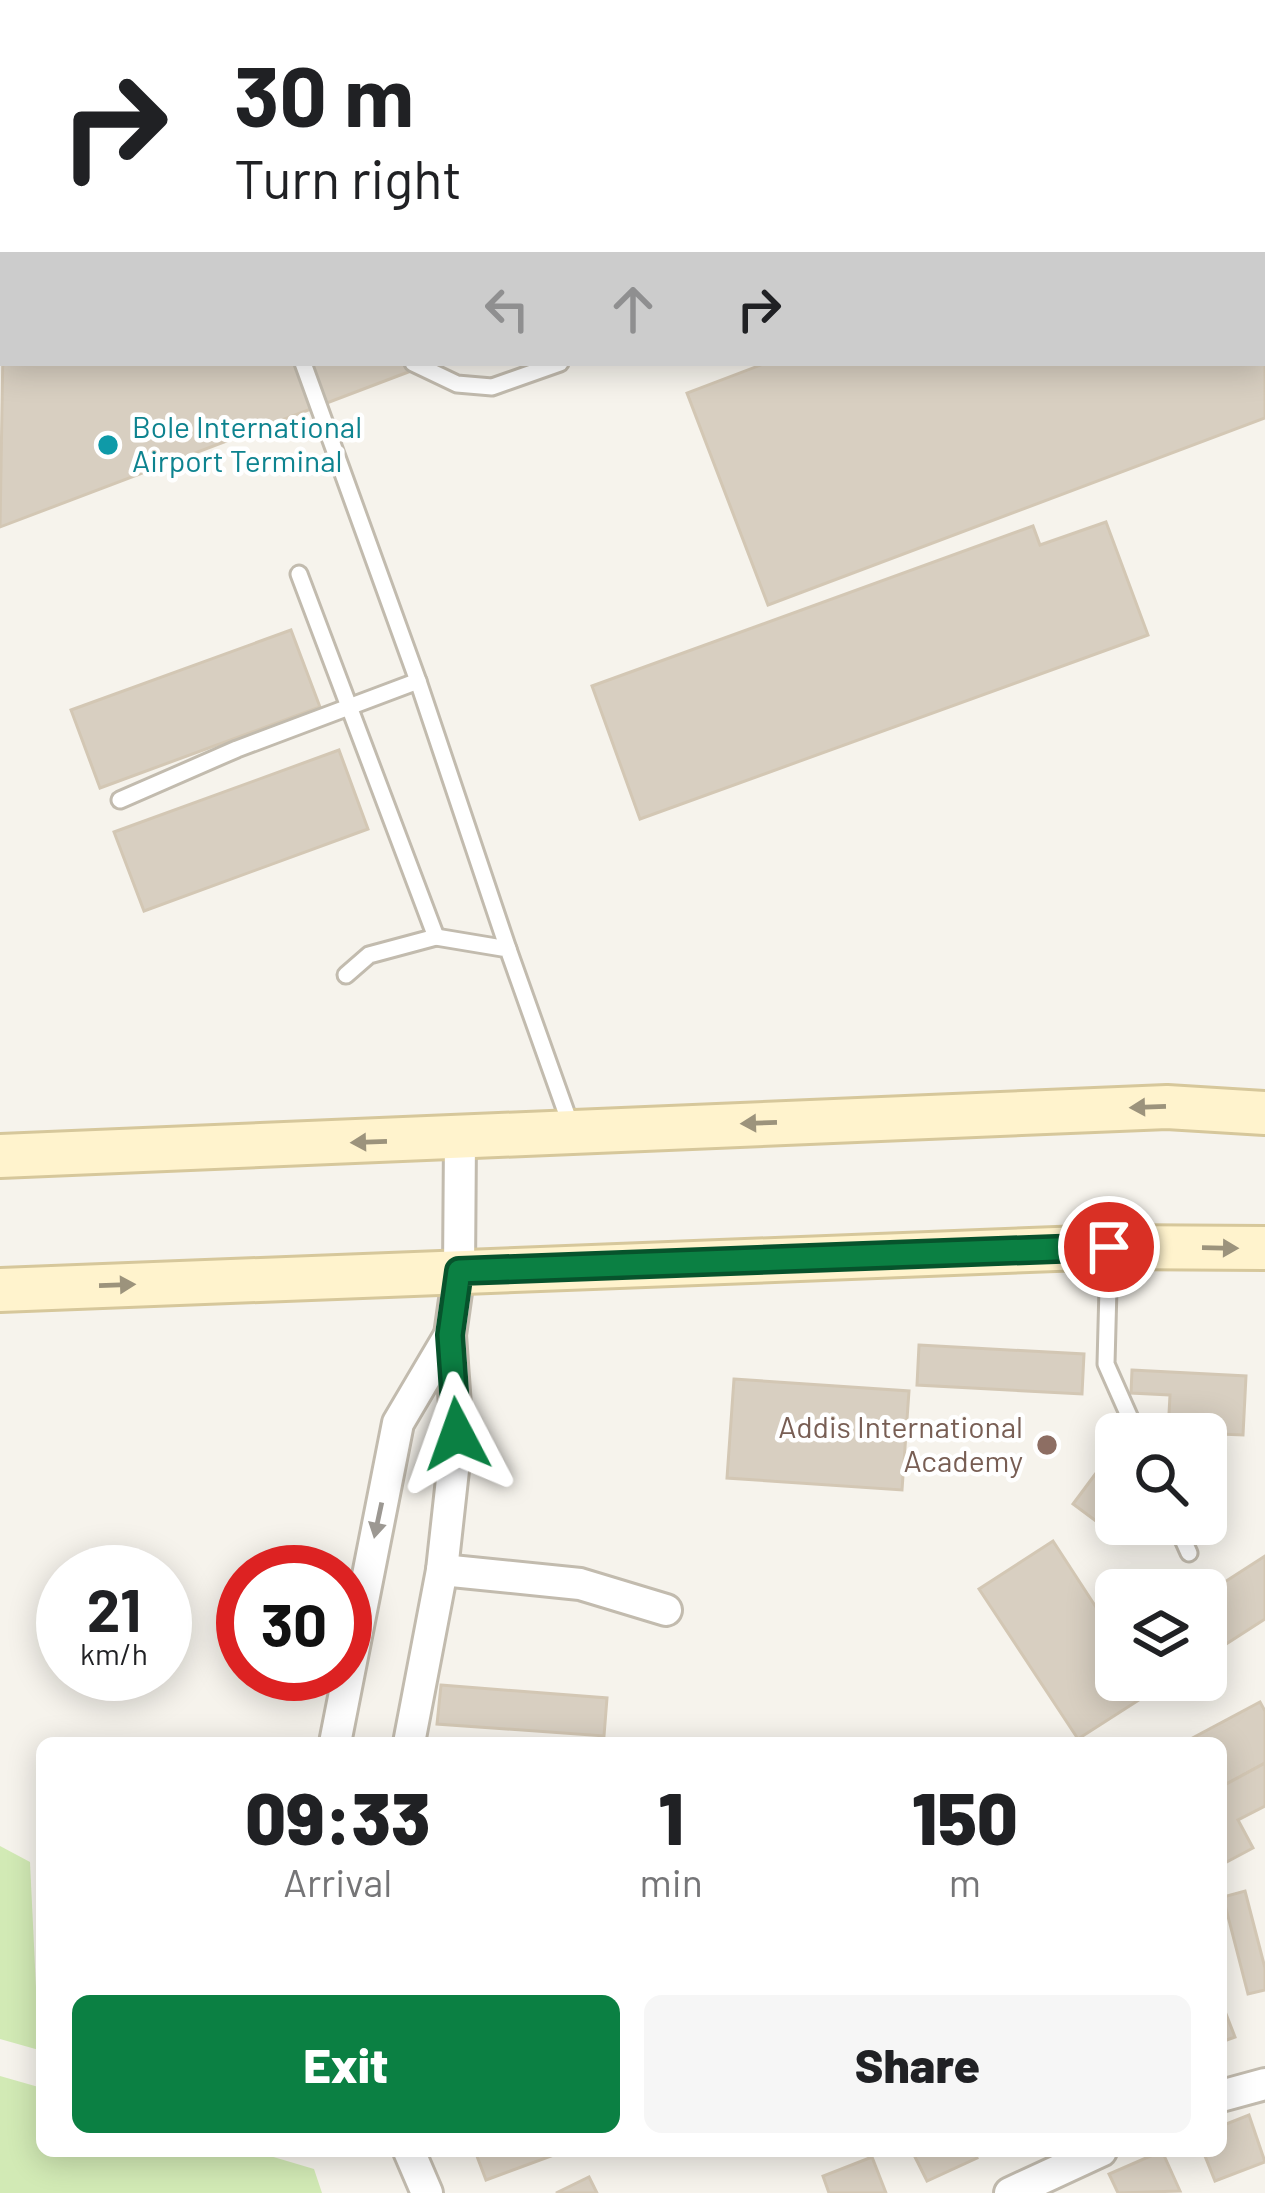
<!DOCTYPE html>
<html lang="en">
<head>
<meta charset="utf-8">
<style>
  :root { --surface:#fff; --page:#f6f6f6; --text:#202124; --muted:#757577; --accent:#0b8043 }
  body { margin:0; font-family:Barlow,sans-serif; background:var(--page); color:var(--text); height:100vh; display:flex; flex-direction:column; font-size:45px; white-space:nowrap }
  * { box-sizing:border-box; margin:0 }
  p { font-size:39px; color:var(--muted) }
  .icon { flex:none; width:66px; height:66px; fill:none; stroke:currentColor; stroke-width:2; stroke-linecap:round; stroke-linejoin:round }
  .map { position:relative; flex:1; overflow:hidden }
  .drawer { position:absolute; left:36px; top:1737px; width:1191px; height:420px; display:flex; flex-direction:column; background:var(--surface); border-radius:18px; box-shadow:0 6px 30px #0003 }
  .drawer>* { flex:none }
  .guide { position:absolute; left:0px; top:0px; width:1266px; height:366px; box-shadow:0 6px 30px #0003; background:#fff; color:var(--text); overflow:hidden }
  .controls { position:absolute; left:1095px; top:1413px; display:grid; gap:24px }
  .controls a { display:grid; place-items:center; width:132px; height:132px; border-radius:18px; background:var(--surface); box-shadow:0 6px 30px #0003; font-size:60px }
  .speed { position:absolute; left:36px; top:1545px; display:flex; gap:24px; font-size:60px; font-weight:700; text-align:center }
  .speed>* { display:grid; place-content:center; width:156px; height:156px; border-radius:50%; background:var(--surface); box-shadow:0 6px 30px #0003; line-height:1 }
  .speed small { font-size:30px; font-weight:400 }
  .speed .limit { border:18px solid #d22; background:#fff; color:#111 }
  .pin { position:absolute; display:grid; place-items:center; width:102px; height:102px; color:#fff; margin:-51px; border:6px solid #fff; border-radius:50%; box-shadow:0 3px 12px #0007 }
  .me { position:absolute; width:132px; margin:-66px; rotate:356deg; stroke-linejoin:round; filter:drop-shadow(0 0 9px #0008) }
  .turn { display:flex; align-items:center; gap:42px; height:252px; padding:0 36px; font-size:54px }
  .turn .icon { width:156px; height:156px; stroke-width:2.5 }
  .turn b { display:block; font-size:84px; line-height:102px }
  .lanes { display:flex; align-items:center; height:114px; padding:0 36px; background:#0003; justify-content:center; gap:60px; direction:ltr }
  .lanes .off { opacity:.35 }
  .eta { display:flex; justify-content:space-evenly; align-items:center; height:204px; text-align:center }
  .eta b { font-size:72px; font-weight:800; line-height:84px }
  .action { display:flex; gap:24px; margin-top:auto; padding:24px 36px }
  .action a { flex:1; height:138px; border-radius:18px; background:var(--accent); color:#fff; font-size:48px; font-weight:800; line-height:138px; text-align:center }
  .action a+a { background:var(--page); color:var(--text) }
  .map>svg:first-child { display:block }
</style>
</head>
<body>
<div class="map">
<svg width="1265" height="2193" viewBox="0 0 1265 2193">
  <rect width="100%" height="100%" fill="#f6f3ec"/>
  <g fill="#d2eab5">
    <path d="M 0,1846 L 30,1862 L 39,2050 L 0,2039 Z"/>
    <path d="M 0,2076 L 42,2088 L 42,2151 L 253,2151 L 314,2169 L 322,2193 L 0,2193 Z"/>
  </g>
  <g fill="#d8cfc1" stroke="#d3c7b4" stroke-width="3">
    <path d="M 924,0 L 1265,0 L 1265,55 L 1263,3 L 916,3 Z"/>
    <path d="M 1265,174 L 1265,418 L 768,605 L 687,393 L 766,363 L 1263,363 Z"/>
    <path d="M 3,348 L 3,363 L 432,363 L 0,527 Z"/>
    <path d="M 1106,522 L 1148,635 L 640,819 L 592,686 L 1033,526 L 1040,545 Z"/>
    <path d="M 291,630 L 320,707 L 100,788 L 71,710 Z"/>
    <path d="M 339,750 L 368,829 L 144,911 L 114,832 Z"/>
    <path d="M 919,1345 L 1084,1354 L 1082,1394 L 917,1385 Z"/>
    <path d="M 1132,1370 L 1246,1376 L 1243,1435 L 1168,1432 L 1170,1395 L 1131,1393 Z"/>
    <path d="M 734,1379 L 909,1391 L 902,1490 L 727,1478 Z"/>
    <path d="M 1111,1453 L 1116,1456 L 1116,1511 L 1104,1527 L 1073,1504 Z"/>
    <path d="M 1053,1541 L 1116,1638 L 1116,1680 L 1170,1680 L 1078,1739 L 979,1589 Z"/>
    <path d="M 1265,1556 L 1265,1619 L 1206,1657 L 1206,1594 Z"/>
    <path d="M 441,1685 L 607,1698 L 604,1736 L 437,1724 Z"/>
    <path d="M 1260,1702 L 1265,1711 L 1265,1763 L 1221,1787 L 1221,1743 L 1183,1743 Z"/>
    <path d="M 1265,1763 L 1265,1806 L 1238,1820 L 1253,1848 L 1221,1865 L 1221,1787 Z"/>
    <path d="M 1245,1891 L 1265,1968 L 1265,1990 L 1248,1994 L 1223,1897 Z"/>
    <path d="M 1221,2001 L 1235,2037 L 1221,2042 Z"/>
    <path d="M 1249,2115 L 1265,2162 L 1215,2181 L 1203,2151 L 1221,2151 L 1221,2126 Z"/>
    <path d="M 475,2151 L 552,2151 L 554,2155 L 486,2180 Z"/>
    <path d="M 912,2151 L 974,2151 L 977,2158 L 927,2181 Z"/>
    <path d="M 1162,2151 L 1180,2191 L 1118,2193 L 1109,2174 Z"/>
    <path d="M 872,2157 L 886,2193 L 829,2193 L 823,2176 Z"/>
    <path d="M 589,2177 L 597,2193 L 556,2193 Z"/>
  </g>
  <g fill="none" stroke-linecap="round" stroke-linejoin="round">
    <defs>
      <g id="lane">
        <path d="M 1263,118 L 1265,117"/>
        <path d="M 303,363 L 418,681 L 508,949"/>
        <path d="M 413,363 L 457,384 L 492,387 L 560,363"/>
        <path d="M 299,574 L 436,937 L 369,955 L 346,975"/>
        <path d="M 120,800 L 237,749 L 418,681"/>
        <path d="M 436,937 L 508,949 L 572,1129"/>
        <path d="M 1109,1250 L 1106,1364 L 1137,1434"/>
        <path d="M 1176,1524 L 1189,1553"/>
      </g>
      <g id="street">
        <path d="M 442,1570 L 580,1584 L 666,1610"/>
        <path d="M 335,1743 L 398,1423 L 450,1335"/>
        <path d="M 409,1743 L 442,1570 L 457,1434 L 450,1335 L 459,1271 L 460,1138"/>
        <path d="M 1221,2096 L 1265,2084"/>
        <path d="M 409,2151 L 427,2193"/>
        <path d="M 1010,2193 L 1101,2151"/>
      </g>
      <g id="secondary">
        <path d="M 0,1156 L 1167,1107 L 1265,1113"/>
        <path d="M 0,1290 L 1109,1247 L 1265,1248"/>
      </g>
    </defs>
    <use href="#lane" stroke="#c2bbae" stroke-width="21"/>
    <use href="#street" stroke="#c2bbae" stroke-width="36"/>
    <use href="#secondary" stroke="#d6c79b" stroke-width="48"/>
    <path stroke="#c4b79f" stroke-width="6" stroke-dasharray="6 6" stroke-linecap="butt" d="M 502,0 L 532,3"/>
    <use href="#lane" stroke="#fff" stroke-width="15"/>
    <use href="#street" stroke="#fff" stroke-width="30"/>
    <use href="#secondary" stroke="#fff3cd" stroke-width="42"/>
  </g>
  <defs><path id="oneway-solid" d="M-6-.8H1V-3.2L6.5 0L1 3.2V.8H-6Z" transform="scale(3)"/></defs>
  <g fill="#9c937c">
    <use href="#oneway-solid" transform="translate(1148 1107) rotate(178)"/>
    <use href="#oneway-solid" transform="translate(759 1123) rotate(178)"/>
    <use href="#oneway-solid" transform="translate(369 1142) rotate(178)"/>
    <use href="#oneway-solid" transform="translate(1220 1248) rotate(1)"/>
    <use href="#oneway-solid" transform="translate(117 1285) rotate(-2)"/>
  </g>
  <use fill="#9c9892" href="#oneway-solid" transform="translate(378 1520) rotate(102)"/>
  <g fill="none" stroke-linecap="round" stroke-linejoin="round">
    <defs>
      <path id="route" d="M 457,1434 L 450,1335 L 459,1271 L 1109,1247"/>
    </defs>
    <use href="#route" stroke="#07532c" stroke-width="30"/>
    <use href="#route" stroke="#0b8043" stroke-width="21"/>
  </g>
  <circle fill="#0f9aa8" stroke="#fff" stroke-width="4.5" cx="108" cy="445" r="12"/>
  <circle fill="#8d6e63" stroke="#fff" stroke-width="4.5" cx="1047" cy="1445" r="12"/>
  <g text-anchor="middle" stroke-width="9" stroke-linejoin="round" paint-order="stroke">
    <g font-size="30" fill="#0d838f" stroke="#fff" text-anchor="start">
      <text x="132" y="438">Bole International<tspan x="132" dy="34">Airport Terminal</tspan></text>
    </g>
    <g font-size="30" fill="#785e54" stroke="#fff" text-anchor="end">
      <text x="1023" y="1438">Addis International<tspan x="1023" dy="34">Academy</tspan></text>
    </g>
  </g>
</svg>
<div class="controls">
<a><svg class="icon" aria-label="search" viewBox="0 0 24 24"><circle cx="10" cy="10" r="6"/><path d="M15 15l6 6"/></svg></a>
<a><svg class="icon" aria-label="layers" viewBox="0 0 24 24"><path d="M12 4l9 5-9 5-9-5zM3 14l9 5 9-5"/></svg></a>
</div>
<div class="speed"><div>21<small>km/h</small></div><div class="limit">30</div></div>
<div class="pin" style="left:1109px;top:1247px;background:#d93025"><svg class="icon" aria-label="arrive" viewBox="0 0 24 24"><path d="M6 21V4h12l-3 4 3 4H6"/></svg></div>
<svg class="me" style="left:457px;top:1434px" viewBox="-20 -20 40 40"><path d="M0-17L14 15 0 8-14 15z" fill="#0b8043" stroke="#fff" stroke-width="4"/></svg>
<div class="guide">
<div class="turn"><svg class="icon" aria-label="right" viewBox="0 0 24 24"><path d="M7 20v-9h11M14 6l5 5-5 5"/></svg><div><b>30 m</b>Turn right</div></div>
<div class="lanes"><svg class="icon off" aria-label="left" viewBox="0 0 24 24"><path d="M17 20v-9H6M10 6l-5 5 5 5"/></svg><svg class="icon off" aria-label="ahead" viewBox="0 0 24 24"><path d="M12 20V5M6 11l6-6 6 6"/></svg><svg class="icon" aria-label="right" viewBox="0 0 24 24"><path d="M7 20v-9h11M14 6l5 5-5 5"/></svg></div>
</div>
<section class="drawer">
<div class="eta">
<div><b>09:33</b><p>Arrival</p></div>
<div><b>1</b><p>min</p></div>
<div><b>150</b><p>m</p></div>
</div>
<div class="action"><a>Exit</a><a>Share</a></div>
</section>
</div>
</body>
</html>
